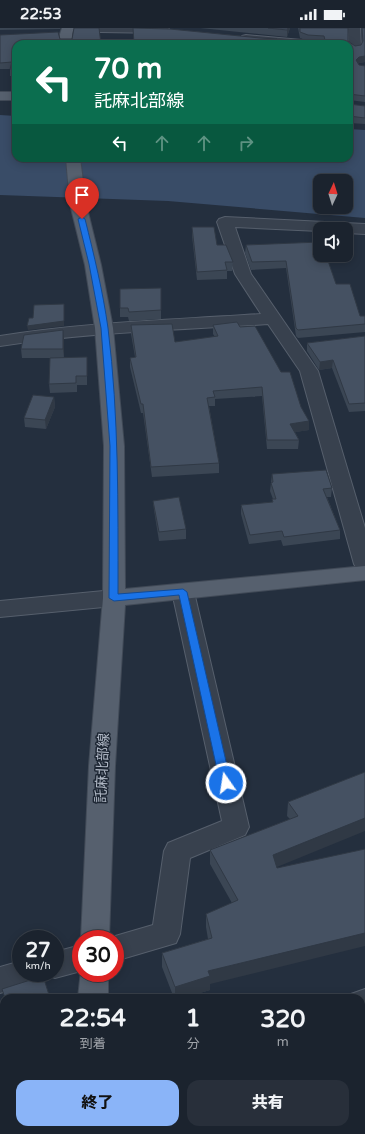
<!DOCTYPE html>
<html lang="ja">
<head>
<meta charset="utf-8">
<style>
  :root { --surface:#1b232e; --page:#282f3a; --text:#f1f3f6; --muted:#a0a4aa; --line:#39404a; --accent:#8ab4f8 }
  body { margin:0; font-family:"Varela Round","Noto Sans JP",sans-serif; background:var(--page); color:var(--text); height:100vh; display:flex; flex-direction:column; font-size:15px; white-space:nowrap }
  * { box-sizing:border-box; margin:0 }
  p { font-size:13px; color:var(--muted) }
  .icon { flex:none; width:22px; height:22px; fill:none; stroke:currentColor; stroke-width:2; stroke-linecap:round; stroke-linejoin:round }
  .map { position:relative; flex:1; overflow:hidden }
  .details { position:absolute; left:0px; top:966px; width:365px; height:140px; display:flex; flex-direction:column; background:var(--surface); border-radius:12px 12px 0 0; box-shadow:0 2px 10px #0003,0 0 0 1px var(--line) }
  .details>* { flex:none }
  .hud { position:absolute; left:12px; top:12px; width:341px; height:122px; border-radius:12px; box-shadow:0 2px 10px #0003,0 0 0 1px var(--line); background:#0b6e4f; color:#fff; overflow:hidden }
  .needle { width:26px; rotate:4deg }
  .buttons { position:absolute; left:313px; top:146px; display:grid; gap:8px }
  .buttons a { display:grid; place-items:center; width:40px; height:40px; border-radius:8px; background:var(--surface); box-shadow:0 2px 10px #0003,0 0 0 1px var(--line); font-size:20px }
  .speed { position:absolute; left:12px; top:902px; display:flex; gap:8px; font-size:20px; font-weight:700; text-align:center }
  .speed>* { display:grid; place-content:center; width:52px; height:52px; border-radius:50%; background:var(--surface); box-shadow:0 2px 10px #0003,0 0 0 1px var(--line); line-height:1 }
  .speed small { font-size:10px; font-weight:400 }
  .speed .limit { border:6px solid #d22; background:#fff; color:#111 }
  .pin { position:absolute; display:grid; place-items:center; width:34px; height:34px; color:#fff; margin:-41px -17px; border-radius:50% 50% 50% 0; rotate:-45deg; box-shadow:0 0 4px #0007 }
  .pin .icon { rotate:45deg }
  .me { position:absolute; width:44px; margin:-22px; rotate:347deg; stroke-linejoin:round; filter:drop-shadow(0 0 3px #0008) }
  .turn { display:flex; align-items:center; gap:14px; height:84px; padding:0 16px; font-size:18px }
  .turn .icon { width:52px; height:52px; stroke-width:2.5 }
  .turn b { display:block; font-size:28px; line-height:34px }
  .lanes { display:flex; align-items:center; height:38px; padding:0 16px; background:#0003; justify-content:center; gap:20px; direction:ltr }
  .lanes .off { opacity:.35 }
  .eta { display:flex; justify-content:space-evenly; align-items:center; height:68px; text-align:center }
  .eta b { font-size:24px; font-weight:800; line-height:28px }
  .action { display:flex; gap:8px; margin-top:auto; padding:8px 16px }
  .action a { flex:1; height:46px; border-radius:12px; background:var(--accent); color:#111; font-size:16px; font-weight:800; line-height:46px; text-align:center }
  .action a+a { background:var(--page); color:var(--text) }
  .status { display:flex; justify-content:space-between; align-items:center; height:28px; padding:0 20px; background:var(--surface); direction:ltr }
  .status svg { height:11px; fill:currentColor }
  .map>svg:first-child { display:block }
</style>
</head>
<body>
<div class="status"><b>22:53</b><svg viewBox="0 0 49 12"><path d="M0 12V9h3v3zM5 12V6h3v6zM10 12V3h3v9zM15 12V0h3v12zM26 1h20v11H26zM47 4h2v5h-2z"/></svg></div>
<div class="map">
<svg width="365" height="1106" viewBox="0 0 365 1106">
  <rect width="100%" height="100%" fill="#242f3e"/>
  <path fill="#394c67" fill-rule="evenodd" d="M 0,87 L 16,88 L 16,130 L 349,130 L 349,101 L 365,102 L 365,190 L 168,173 L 0,167 ZM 320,153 L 346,153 L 346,179 L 320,179 Z"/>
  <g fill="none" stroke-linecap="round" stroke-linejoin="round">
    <defs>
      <g id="minor">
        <path d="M 94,0 L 168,0 L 169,1 L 167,4 L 163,5 L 100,4 L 96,3 Z"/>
        <path d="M 348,0 L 360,0 L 361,19 L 359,22 L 355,23 L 349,19 Z"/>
        <path d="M 246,7 L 302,12 L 306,13 L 308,16 L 260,16 L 242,14 L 240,11 L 242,8 Z"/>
        <path d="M 225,189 L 365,196 L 365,206 L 346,205 L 346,201 L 320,201 L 320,203 L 235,199 L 251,246 L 318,343 L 365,500 L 365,543 L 357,541 L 354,536 L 300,343 L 268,296 C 178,302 89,304 0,318 L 0,308 C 87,294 174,292 261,286 L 235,246 L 217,194 L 219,191 Z"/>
        <path d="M 183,556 L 191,559 L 194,564 L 249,799 L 245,807 L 190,830 L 180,906 L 176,915 L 115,933 L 115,911 L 105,911 L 153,897 L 164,823 L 168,815 L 222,793 L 172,564 L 175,559 Z"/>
        <path d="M 114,562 L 122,565 L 125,570 L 122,575 L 114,578 L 0,589 L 0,573 Z"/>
        <path d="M 81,917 L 81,943 L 55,950 L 45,946 L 55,945 L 55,924 Z"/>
        <path d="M 21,933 L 21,945 L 40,945 L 36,954 L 0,965 L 0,939 Z"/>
        <path d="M 365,961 L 365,987 L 361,988 L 361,970 L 349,970 L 351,966 Z"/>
        <path d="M 4,1023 L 4,1051 L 0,1052 L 0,1024 Z"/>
        <path d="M 300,1102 L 332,1102 L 333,1106 L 301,1106 Z"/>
      </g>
      <g id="major">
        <path d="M 62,0 L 74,0 L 72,6 L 72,16 L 60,16 L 60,6 Z"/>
        <rect x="0" y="64" width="16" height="8"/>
        <path d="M 66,130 L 80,130 L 86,176 L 101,237 L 113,300 L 124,418 L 125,561 L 365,538 L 365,552 L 125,577 L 115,738 L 109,911 L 81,911 L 89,738 L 103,570 L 104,418 L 95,300 L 85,237 L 70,176 Z"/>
        <path d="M 81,942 L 81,945 L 108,945 L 108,970 L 78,970 Z"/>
        <rect x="79" y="1102" width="32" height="4"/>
      </g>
    </defs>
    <use href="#minor" stroke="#565f6c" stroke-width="2"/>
    <use href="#major" stroke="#414a57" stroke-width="2"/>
    <use href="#minor" fill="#38414e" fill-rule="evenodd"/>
    <use href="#major" fill="#56606e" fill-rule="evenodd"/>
  </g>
  <g fill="#3b4654">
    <path d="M 0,0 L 61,0 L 60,1 L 0,2 Z"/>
    <path d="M 200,0 L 290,0 L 287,9 Z"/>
    <path d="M 298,0 L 348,0 L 348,13 L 355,18 L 361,17 L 362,15 L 361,0 L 365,0 L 365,34 L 359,35 L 358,35 L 359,37 L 365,38 L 365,74 L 349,72 L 349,16 L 324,16 L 324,14 L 308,13 L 300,10 Z"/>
    <path d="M 0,7 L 60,11 L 101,16 L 16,16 L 16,48 L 10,48 L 10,41 L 0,41 Z"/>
    <path d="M 349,76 L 365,78 L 365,96 L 349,95 Z"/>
    <path d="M 192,199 L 217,217 L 233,234 L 232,243 L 227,243 L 227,251 L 197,252 L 192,208 Z"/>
    <path d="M 320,214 L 336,256 L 360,288 L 365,288 L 365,304 L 298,310 L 296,308 L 286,240 L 251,242 L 245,225 L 246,217 Z"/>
    <path d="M 161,260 L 161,291 L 129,293 L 128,289 L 120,289 L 120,280 Z"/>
    <path d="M 131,297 L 175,314 L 215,309 L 213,306 L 213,297 L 240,299 L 309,402 L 295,404 L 299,412 L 298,421 L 267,421 L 262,368 L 215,371 L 215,378 L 209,378 L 219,435 L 219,445 L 152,449 L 143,385 L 141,385 L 130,339 L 130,330 L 135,329 L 131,306 Z"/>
    <path d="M 63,302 L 64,311 L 64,330 L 87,329 L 87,357 L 77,357 L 77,364 L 50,365 L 49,356 L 56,330 L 22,330 L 21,321 Z"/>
    <path d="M 365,308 L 365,383 L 349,384 L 332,340 L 319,342 L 307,323 L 307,315 Z"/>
    <path d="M 54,369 L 55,379 L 46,401 L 25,399 L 24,390 Z"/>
    <path d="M 272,446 L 332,460 L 331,469 L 327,469 L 340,502 L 340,511 L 283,518 L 281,512 L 249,516 L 241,486 L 241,477 L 272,474 L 272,471 L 273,471 L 270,463 Z"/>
    <path d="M 153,473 L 186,501 L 186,511 L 159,513 L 154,482 Z"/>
    <path d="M 365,744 L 276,839 L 210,956 L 210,962 L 183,970 L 174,970 L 162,939 L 162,925 L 208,911 L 206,899 L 206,886 L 232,875 L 210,836 L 210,822 L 290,791 L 287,788 L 288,774 Z"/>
  </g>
  <g fill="#303945">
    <path d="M 288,0 L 290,0 L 287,9 L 287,2 Z"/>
    <path d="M 277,11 L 277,16 L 269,16 Z"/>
    <path d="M 365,28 L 365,34 L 359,35 L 356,38 L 356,32 L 359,29 Z"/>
    <path d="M 64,276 L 64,298 L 28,302 L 27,298 Z"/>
    <path d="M 63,302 L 64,311 L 64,330 L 63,321 Z"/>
    <path d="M 333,332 L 332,340 L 319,342 L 320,334 Z"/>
    <path d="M 54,369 L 55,379 L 46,401 L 45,392 Z"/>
    <path d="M 309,393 L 309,402 L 290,405 L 290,396 Z"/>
    <path d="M 365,790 L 365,803 L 272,841 L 273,827 Z"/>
    <path d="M 365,905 L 365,918 L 210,956 L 210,962 L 183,970 L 175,970 L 175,959 L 208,943 Z"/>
  </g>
  <g fill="#455162" stroke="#303945">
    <path d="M 74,0 L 99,0 L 101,16 L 16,16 L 16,41 L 10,41 L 12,34 L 0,35 L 0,7 L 58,4 L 60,11 L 72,11 Z"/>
    <path d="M 133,0 L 170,1 L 260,10 L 277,11 L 269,16 L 134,16 Z"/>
    <path d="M 268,0 L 288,0 L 287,2 Z"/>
    <path d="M 300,0 L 348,0 L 348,13 L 355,18 L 361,17 L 363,13 L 362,0 L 365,0 L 365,28 L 359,29 L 356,32 L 359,37 L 365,38 L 365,68 L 349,66 L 349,16 L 326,16 L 324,8 L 308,7 L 300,4 Z"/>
    <path d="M 349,76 L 365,78 L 365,90 L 349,88 Z"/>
    <path d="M 192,199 L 214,199 L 217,217 L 226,217 L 233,234 L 225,234 L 227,242 L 197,244 Z"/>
    <path d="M 320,214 L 320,227 L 326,227 L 336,256 L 350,256 L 360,288 L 365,288 L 365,296 L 298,302 L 296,300 L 286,233 L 252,234 L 246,217 Z"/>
    <path d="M 161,260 L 161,282 L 129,284 L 128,280 L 120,280 L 120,261 Z"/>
    <path d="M 64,276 L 64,293 L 27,298 L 29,290 L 33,290 L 34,277 Z"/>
    <path d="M 237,294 L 240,299 L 255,298 L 281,344 L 290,344 L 301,379 L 309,393 L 290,396 L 299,412 L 267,412 L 262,359 L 213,363 L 215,369 L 207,370 L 219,435 L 151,439 L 143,376 L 141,376 L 130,330 L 136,329 L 131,297 L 172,296 L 175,314 L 218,308 L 213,297 Z"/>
    <path d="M 63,302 L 63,321 L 21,321 L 24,307 Z"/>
    <path d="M 365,308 L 365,375 L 349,376 L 333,332 L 320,334 L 307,315 Z"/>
    <path d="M 87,329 L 87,348 L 76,348 L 76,355 L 49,356 L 50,330 Z"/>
    <path d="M 33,367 L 54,369 L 45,392 L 24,390 Z"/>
    <path d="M 326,442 L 332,460 L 323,461 L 340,502 L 284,509 L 282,503 L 250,507 L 241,477 L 273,474 L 272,471 L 276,471 L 271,455 L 273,454 L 272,446 Z"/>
    <path d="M 179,469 L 186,501 L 159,504 L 153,473 Z"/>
    <path d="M 365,744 L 365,790 L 273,827 L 277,840 L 365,821 L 365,905 L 208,943 L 210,948 L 175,959 L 162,925 L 212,910 L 206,886 L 238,872 L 210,822 L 298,788 L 288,774 Z"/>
    <path d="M 43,948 L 50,970 L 5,970 L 2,961 Z"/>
    <path d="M 135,1102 L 295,1102 L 296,1106 L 136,1106 Z"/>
  </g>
  <path fill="#1a73e8" stroke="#114b97" d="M 82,189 L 85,191 C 94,227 103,264 108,300 C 119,389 118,477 118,566 L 183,561 L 187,564 L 231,755 L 229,758 L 226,759 L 222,758 L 220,755 L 179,567 L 114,573 L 109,570 L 110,418 L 101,300 L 89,236 L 78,191 Z"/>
  <g text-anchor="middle" stroke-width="3" stroke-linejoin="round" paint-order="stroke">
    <g font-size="14" fill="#b4bcc9" stroke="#1d2633">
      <text transform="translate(102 740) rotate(-87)" y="5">託麻北部線</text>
    </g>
  </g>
</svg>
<div class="buttons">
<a><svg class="needle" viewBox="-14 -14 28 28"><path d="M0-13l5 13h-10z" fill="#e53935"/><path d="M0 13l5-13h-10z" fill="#a0a4aa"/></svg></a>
<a><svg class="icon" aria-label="sound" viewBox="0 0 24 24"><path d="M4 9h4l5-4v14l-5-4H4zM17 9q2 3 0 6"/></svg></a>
</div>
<div class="speed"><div>27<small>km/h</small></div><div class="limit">30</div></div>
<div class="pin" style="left:82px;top:191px;background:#d93025"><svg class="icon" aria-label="arrive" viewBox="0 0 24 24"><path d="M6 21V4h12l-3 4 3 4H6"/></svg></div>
<svg class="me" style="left:226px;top:755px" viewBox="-20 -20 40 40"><circle r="17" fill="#1a73e8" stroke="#fff" stroke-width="3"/><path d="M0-11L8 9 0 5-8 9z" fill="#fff"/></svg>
<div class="hud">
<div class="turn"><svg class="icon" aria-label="left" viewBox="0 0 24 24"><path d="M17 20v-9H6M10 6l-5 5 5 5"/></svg><div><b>70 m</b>託麻北部線</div></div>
<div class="lanes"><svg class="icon" aria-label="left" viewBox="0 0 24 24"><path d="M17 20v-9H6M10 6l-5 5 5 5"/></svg><svg class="icon off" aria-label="ahead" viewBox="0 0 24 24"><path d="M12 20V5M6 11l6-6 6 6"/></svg><svg class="icon off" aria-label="ahead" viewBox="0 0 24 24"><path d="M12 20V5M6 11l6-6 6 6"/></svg><svg class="icon off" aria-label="right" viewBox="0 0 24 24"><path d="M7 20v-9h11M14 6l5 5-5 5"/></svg></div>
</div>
<section class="details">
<div class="eta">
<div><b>22:54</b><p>到着</p></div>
<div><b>1</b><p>分</p></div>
<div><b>320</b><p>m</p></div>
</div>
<div class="action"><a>終了</a><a>共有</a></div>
</section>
</div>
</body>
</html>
